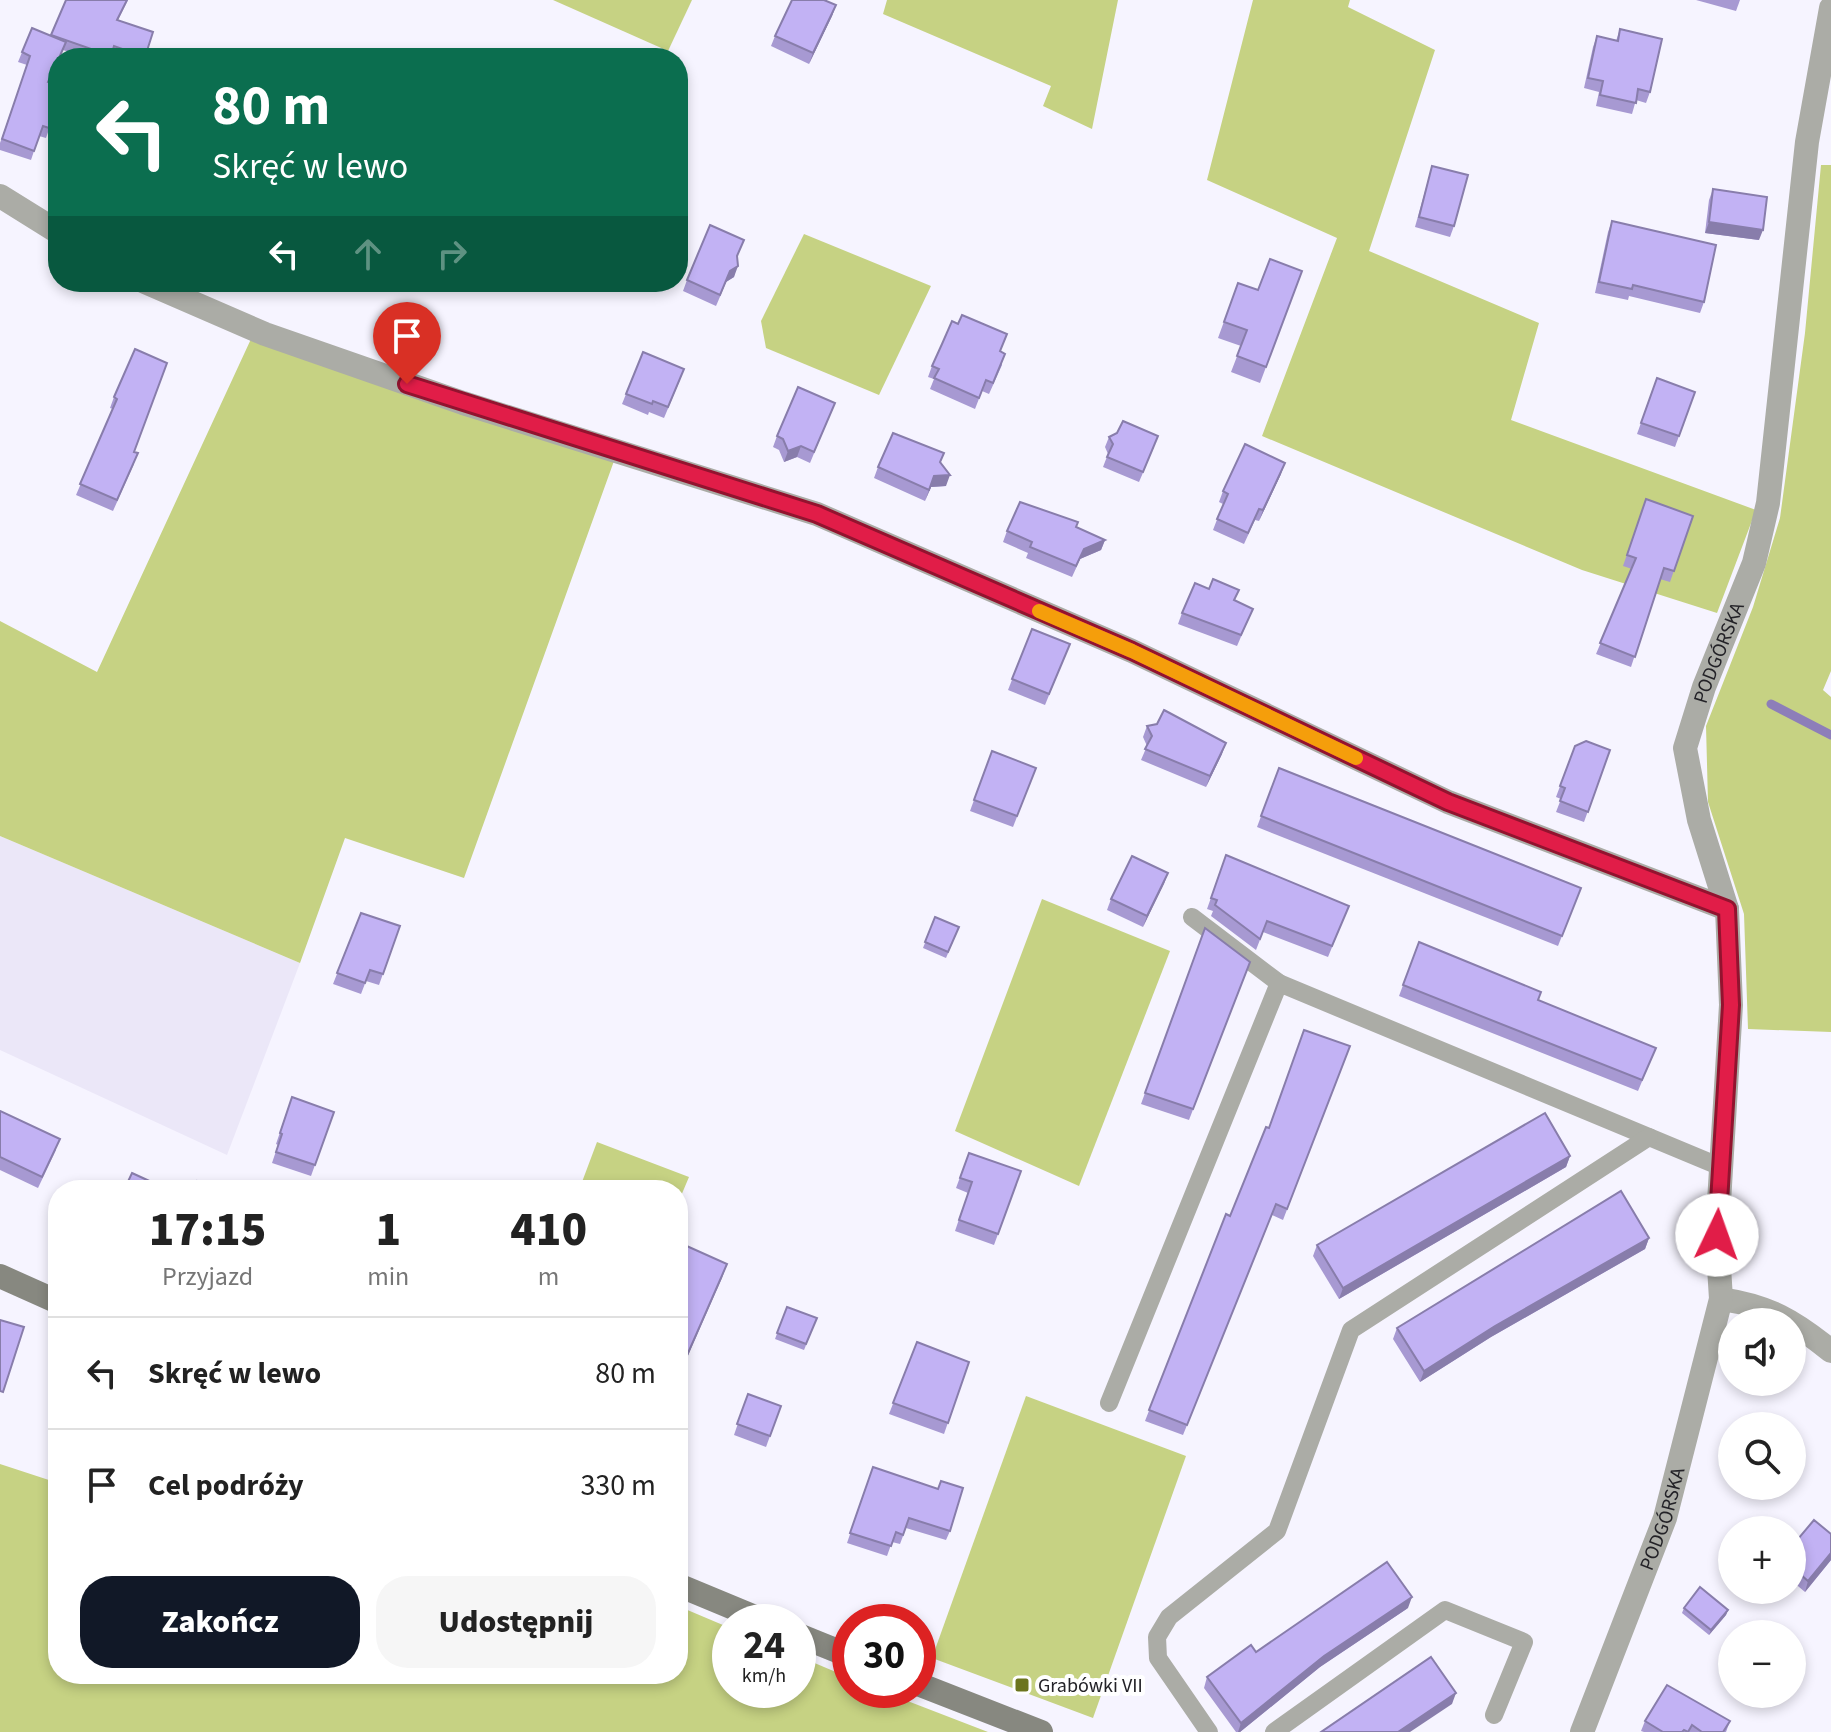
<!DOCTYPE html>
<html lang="pl">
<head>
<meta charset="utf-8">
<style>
  :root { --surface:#fff; --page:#f6f6f6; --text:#222; --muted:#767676; --line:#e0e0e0; --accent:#111827 }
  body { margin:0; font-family:"Source Sans 3",sans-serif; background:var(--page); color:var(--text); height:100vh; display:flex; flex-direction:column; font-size:30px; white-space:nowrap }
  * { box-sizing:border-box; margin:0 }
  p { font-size:26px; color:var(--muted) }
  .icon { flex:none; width:44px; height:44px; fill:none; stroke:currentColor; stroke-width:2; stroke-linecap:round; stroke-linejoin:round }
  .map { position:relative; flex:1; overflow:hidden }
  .side { position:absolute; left:48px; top:1180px; width:640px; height:504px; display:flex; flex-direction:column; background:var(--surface); border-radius:32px; box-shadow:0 4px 12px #0003 }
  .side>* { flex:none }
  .guide { position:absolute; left:48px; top:48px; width:640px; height:244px; border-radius:32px; box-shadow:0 4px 12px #0003; background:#0b6e4f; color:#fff; overflow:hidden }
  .buttons { position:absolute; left:1718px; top:1308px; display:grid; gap:16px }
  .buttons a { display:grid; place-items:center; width:88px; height:88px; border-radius:50%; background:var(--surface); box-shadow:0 4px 12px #0003; font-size:40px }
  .speed { position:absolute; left:712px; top:1604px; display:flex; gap:16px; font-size:40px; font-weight:700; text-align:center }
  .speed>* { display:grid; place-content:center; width:104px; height:104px; border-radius:50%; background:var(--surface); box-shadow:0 4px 12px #0003; line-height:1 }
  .speed small { font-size:20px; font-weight:400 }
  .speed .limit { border:12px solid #d22; background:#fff; color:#111 }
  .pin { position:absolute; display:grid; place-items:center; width:68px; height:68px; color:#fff; margin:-82px -34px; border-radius:50% 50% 50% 0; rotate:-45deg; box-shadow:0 0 8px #0007 }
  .pin .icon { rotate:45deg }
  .me { position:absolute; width:88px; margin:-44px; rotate:3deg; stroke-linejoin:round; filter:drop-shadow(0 0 6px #0008) }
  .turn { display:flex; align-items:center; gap:28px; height:168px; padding:0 32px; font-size:36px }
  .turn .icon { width:104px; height:104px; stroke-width:2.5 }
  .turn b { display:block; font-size:56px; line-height:68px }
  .lanes { display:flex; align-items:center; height:76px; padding:0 32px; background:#0003; justify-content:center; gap:40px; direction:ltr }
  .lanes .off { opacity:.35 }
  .eta { display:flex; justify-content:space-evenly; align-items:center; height:136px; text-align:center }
  .eta b { font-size:48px; font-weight:800; line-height:56px }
  .action { display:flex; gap:16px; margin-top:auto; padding:16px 32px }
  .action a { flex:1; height:92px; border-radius:32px; background:var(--accent); color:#fff; font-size:32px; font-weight:800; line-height:92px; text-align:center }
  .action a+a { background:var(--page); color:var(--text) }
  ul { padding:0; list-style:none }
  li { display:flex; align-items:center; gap:24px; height:112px; padding:0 32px; border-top:2px solid var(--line) }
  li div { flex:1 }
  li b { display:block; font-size:30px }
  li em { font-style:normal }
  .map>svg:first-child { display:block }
</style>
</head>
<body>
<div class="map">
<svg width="1831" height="1732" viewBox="0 0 1831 1732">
  <rect width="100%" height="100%" fill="#f6f4ff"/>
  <path fill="#ebe7f8" d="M 0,836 L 300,963 L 227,1155 L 0,1050 Z"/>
  <g fill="#c6d283">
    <path d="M 553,0 L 692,0 L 668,51 Z"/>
    <path d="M 887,0 L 1118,0 L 1092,129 L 1043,106 L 1051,86 L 883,14 Z"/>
    <path d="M 1253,0 L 1350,0 L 1348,7 L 1435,50 L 1369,251 L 1539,323 L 1511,420 L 1756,510 L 1717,613 L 1582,570 L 1262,436 L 1337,238 L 1207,180 Z"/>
    <path d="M 1821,165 L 1831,165 L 1831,671 L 1823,690 L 1831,697 L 1831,1032 L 1748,1029 L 1744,914 L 1708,802 L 1706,726 L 1753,607 L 1780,518 L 1805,333 Z"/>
    <path d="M 804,234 L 931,286 L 879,395 L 766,348 L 761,321 Z"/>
    <path d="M 251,339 L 614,461 L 464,878 L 345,838 L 300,963 L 0,836 L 0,621 L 97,672 Z"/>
    <path d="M 1042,899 L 1170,951 L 1079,1186 L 955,1131 Z"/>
    <path d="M 597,1142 L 689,1177 L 678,1203 L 678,1190 L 579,1190 Z"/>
    <path d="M 1026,1396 L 1186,1456 L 1093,1718 L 932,1658 Z"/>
    <path d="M 0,1464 L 58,1483 L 58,1674 L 474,1674 L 491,1680 L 497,1674 L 678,1674 L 678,1606 L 730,1628 L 730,1690 L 798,1690 L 798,1656 L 850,1678 L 850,1690 L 879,1690 L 988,1732 L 0,1732 Z"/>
  </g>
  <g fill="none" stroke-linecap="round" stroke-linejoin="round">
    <path stroke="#8d7eb9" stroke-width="9" d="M 1771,704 L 1831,735"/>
    <g stroke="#abaca6" stroke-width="18">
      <path d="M 1192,917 L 1279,983"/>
      <path d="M 1109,1403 L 1279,983 L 1721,1167"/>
      <path d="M 1209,1732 L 1158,1658 L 1157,1637 L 1169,1617 L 1277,1531 L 1351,1330 L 1649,1137"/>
      <path d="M 1274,1732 L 1445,1610 L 1524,1642 L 1494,1715"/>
    </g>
    <g stroke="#abaca6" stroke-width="24">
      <path d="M 0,196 L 58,232"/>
      <path d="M 145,282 L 265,334 L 463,403 L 817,514 L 1132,651 L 1448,802 L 1727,909"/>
      <path d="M 1721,1299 C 1769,1306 1794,1321 1831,1351"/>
      <path id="s1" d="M 1582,1732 L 1665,1518 L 1721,1299 L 1717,1235 L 1731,1005 L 1727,909 L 1699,820 L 1685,748 L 1704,687 L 1754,563 L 1768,503 L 1807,142 L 1831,8"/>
    </g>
    <g stroke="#878880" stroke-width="24">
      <path d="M 0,1276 L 58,1302"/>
      <path d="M 678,1585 L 767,1622"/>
      <path d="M 798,1635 L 850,1656"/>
      <path d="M 918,1684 L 1041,1732"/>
    </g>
  </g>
  <g fill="#a799d2">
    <path d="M 66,0 L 128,0 L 118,20 L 153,32 L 144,58 L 119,58 L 111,55 L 110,58 L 87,58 L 63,50 L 49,83 L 58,103 L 46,138 L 39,136 L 31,160 L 0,150 L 0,143 L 27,65 L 18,62 L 32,28 L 51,36 Z"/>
    <path d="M 1696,0 L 1740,0 L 1736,11 Z"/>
    <path d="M 836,5 L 832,16 L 809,64 L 771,46 L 775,36 Z"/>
    <path d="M 1620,29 L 1650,92 L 1646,103 L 1636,100 L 1632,114 L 1596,106 L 1599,92 L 1584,88 L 1593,47 L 1597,36 L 1616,41 Z"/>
    <path d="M 1432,166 L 1454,226 L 1450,237 L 1415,227 Z"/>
    <path d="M 1713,189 L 1759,240 L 1705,233 L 1709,200 Z"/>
    <path d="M 1612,221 L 1704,302 L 1700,313 L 1629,296 L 1628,300 L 1595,293 L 1608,232 Z"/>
    <path d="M 737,257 L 734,277 L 726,282 L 716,306 L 683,291 L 687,280 Z"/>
    <path d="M 1302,271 L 1260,383 L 1231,372 L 1241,346 L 1218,338 L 1238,283 L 1258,290 Z"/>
    <path d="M 135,349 L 134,464 L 113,511 L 76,495 L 113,409 L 110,408 L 114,397 Z"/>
    <path d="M 1000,352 L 1002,365 L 989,394 L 982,391 L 975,409 L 930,389 L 934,379 L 928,377 L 932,366 Z"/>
    <path d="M 1657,378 L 1695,392 L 1675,447 L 1637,434 Z"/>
    <path d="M 680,380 L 664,418 L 649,412 L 648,415 L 622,404 L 626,394 Z"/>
    <path d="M 835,403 L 810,463 L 797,457 L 784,462 L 779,450 L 773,447 L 777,436 Z"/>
    <path d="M 1109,437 L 1154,447 L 1139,482 L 1103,467 L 1108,454 L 1105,447 Z"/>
    <path d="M 941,462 L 946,486 L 931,487 L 925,501 L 874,478 L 878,467 Z"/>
    <path d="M 1281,474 L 1259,521 L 1255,520 L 1244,544 L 1213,530 L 1223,504 L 1219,502 L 1223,491 Z"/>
    <path d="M 1646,499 L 1693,516 L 1670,582 L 1660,579 L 1631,667 L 1596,654 L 1632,569 L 1623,566 Z"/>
    <path d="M 1076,527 L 1105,540 L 1101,550 L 1080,559 L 1072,577 L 1026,558 L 1028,553 L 1003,542 L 1007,531 Z"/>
    <path d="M 1235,601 L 1253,609 L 1237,646 L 1178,624 L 1182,613 Z"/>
    <path d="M 1032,629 L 1070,644 L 1045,705 L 1008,690 Z"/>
    <path d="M 1147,726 L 1222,754 L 1206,787 L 1141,760 L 1147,746 L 1143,737 Z"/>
    <path d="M 1575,746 L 1610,750 L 1584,822 L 1556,812 L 1561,799 L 1556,797 Z"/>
    <path d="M 992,751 L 1036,768 L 1013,827 L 970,811 Z"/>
    <path d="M 1279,768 L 1581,888 L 1558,946 L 1257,827 Z"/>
    <path d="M 1226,855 L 1349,906 L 1328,957 L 1263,932 L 1256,950 L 1211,916 L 1213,911 L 1207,909 Z"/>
    <path d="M 1168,873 L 1143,927 L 1107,910 L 1111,899 Z"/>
    <path d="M 361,913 L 400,926 L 379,985 L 366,981 L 361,994 L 333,984 Z"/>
    <path d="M 935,917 L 959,927 L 946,958 L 923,948 Z"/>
    <path d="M 1205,928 L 1250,962 L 1189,1120 L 1141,1104 Z"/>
    <path d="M 1419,942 L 1538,1000 L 1656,1048 L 1638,1091 L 1399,996 Z"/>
    <path d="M 1350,1046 L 1283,1220 L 1272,1215 L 1183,1435 L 1145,1421 L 1226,1214 L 1230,1216 L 1269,1128 Z"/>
    <path d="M 292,1097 L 334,1112 L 311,1176 L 272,1163 L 278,1145 L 276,1144 Z"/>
    <path d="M 0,1111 L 56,1150 L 38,1188 L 0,1170 Z"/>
    <path d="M 969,1153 L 1021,1171 L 994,1245 L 955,1231 L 968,1193 L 956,1188 Z"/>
    <path d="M 1570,1156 L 1566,1167 L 1339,1299 L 1313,1256 L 1317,1245 Z"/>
    <path d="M 1649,1238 L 1645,1249 L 1491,1337 L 1420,1382 L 1393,1339 L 1397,1328 Z"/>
    <path d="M 787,1307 L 817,1318 L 804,1350 L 775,1339 Z"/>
    <path d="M 917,1342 L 969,1362 L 944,1434 L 889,1414 Z"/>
    <path d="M 748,1394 L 781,1406 L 766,1447 L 734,1435 Z"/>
    <path d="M 873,1467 L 950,1531 L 946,1540 L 906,1528 L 900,1544 L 892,1542 L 887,1556 L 847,1543 Z"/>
    <path d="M 1831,1534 L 1831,1560 L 1805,1592 L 1792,1581 L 1792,1546 Z"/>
    <path d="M 1408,1608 L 1320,1667 L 1240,1732 L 1236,1732 L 1204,1688 L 1207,1677 L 1256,1652 Z"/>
    <path d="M 1684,1608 L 1728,1610 L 1726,1615 L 1709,1635 L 1682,1613 Z"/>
    <path d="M 1645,1721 L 1730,1721 L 1726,1732 L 1644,1732 L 1641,1731 Z"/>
  </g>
  <g fill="#887dab">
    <path d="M 836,5 L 832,16 L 809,64 L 813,53 Z"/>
    <path d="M 1709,222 L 1763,230 L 1759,240 L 1705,233 Z"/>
    <path d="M 738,266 L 734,277 L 726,282 L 716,306 L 730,271 Z"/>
    <path d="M 801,446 L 797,457 L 784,462 L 788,451 Z"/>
    <path d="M 1285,463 L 1281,474 L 1259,521 L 1263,510 Z"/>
    <path d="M 950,475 L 946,486 L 931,487 L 925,501 L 934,476 Z"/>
    <path d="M 1105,540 L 1101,550 L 1080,559 L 1072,577 L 1084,549 Z"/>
    <path d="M 1226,743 L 1222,754 L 1206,787 L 1210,776 Z"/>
    <path d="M 1168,873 L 1164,884 L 1143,927 L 1147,916 Z"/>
    <path d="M 1570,1156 L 1566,1167 L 1339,1299 L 1343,1288 Z"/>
    <path d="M 1649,1238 L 1645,1249 L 1491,1337 L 1420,1382 L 1424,1371 L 1495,1326 Z"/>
    <path d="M 727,1264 L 722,1278 L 678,1378 L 678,1376 Z"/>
    <path d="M 1831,1553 L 1831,1560 L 1805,1592 L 1808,1581 Z"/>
    <path d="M 1412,1597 L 1408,1608 L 1320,1667 L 1240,1732 L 1238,1732 L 1241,1723 L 1324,1656 Z"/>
    <path d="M 1728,1610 L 1726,1615 L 1709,1635 L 1711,1630 Z"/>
    <path d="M 1456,1693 L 1452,1704 L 1410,1732 L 1398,1732 Z"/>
  </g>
  <g fill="#c2b2f4" stroke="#887dab" stroke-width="2">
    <path d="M 66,0 L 127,0 L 117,20 L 153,32 L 145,57 L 114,46 L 111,56 L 51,35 Z"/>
    <path d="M 792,0 L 824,0 L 836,5 L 813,53 L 775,36 Z"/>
    <path d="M 32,28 L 66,42 L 59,58 L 58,58 L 58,61 L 48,82 L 58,86 L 58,103 L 49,128 L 43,126 L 34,151 L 2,139 L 30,56 L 22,52 Z"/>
    <path d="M 1620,29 L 1662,39 L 1650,92 L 1638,89 L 1636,103 L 1600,95 L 1603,81 L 1588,78 L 1597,36 L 1618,41 Z"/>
    <path d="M 1432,166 L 1468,175 L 1454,226 L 1419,217 Z"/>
    <path d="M 1713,189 L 1767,197 L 1763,230 L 1709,222 Z"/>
    <path d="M 1612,221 L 1716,245 L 1704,302 L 1633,285 L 1632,289 L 1599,282 Z"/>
    <path d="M 710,225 L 744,240 L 737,256 L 738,266 L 730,271 L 720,295 L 687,280 Z"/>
    <path d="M 1270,259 L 1302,271 L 1266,367 L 1237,356 L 1247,330 L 1224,322 L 1238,283 L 1258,290 Z"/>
    <path d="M 962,315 L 1007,334 L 1000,351 L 1005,354 L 993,383 L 986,380 L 979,398 L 934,378 L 939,369 L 932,366 L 942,344 L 952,321 L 958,324 Z"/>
    <path d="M 135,349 L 167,363 L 134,452 L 138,453 L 117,500 L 80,484 L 117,399 L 114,397 Z"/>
    <path d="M 643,352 L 684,369 L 668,407 L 653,401 L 652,404 L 626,394 Z"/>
    <path d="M 1657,378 L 1695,392 L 1679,436 L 1641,423 Z"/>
    <path d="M 798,387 L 835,403 L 814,452 L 801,446 L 788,451 L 783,439 L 777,436 Z"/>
    <path d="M 1123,421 L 1158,436 L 1143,472 L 1107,457 L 1113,444 L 1109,437 L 1117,433 Z"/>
    <path d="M 893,433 L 944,453 L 940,462 L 950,475 L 934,476 L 929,490 L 878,467 Z"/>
    <path d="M 1245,444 L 1285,463 L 1263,510 L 1259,509 L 1248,533 L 1217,519 L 1228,494 L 1223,491 Z"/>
    <path d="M 1646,499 L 1693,516 L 1674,571 L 1664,568 L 1635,657 L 1600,643 L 1636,558 L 1627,555 Z"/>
    <path d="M 1020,502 L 1078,522 L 1076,527 L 1105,540 L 1084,549 L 1076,566 L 1030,547 L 1032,542 L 1007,531 Z"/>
    <path d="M 1213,579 L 1239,590 L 1234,600 L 1253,609 L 1241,635 L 1182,613 L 1195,583 L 1209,589 Z"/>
    <path d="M 1032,629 L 1070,644 L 1049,694 L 1012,679 Z"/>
    <path d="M 1164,710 L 1226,743 L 1210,776 L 1145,749 L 1152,736 L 1147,726 L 1157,724 Z"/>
    <path d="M 1586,741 L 1610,750 L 1588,812 L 1560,801 L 1565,788 L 1560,786 L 1575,746 Z"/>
    <path d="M 992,751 L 1036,768 L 1017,816 L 974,800 Z"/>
    <path d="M 1279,768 L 1581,888 L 1562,936 L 1261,816 Z"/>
    <path d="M 1226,855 L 1349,906 L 1332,946 L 1267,921 L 1260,939 L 1215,905 L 1217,900 L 1211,898 Z"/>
    <path d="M 1132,856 L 1168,873 L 1147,916 L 1111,899 Z"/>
    <path d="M 361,913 L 400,926 L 383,974 L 370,970 L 365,983 L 337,973 Z"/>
    <path d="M 935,917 L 959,927 L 948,952 L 925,942 Z"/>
    <path d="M 1205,928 L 1250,962 L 1193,1109 L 1145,1093 Z"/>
    <path d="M 1419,942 L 1541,992 L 1538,1000 L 1656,1048 L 1642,1080 L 1403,985 Z"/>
    <path d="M 1304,1030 L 1350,1046 L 1287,1209 L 1276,1204 L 1187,1425 L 1149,1410 L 1226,1214 L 1230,1216 L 1266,1127 L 1269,1128 Z"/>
    <path d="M 292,1097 L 334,1112 L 315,1165 L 276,1152 L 282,1134 L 280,1133 Z"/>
    <path d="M 0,1111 L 60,1139 L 42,1177 L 0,1157 Z"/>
    <path d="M 1545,1113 L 1570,1156 L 1343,1288 L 1317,1245 Z"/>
    <path d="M 969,1153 L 1021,1171 L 998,1234 L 959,1220 L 972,1182 L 960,1178 Z"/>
    <path d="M 132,1173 L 169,1190 L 124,1190 Z"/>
    <path d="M 197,1181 L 218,1190 L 192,1190 Z"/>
    <path d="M 1621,1191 L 1649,1238 L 1495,1326 L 1424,1371 L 1397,1328 Z"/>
    <path d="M 680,1243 L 727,1264 L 678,1376 L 678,1246 Z"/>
    <path d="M 787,1307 L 817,1318 L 806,1344 L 777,1333 Z"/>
    <path d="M 0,1320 L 24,1327 L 3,1392 L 0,1391 Z"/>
    <path d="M 917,1342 L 969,1362 L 948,1423 L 893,1403 Z"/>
    <path d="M 748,1394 L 781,1406 L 770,1436 L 737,1424 Z"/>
    <path d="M 873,1467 L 938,1489 L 941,1481 L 963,1488 L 950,1531 L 909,1518 L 903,1535 L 896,1532 L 891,1546 L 850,1533 Z"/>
    <path d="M 1814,1520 L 1831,1534 L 1831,1553 L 1808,1581 L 1792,1567 L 1792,1546 Z"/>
    <path d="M 1387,1562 L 1412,1597 L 1324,1656 L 1241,1723 L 1207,1677 L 1251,1645 L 1256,1652 Z"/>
    <path d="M 1700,1587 L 1728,1610 L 1711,1630 L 1684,1608 Z"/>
    <path d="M 1431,1657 L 1456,1693 L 1398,1732 L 1321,1732 Z"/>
    <path d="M 1667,1685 L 1730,1721 L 1723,1732 L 1702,1732 L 1692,1725 L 1688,1732 L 1684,1730 L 1682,1732 L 1663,1732 L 1645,1721 Z"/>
  </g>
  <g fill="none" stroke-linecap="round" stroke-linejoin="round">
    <defs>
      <path id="route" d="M 407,384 L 817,514 L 1132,651 L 1448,802 L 1727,909 L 1731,1005 L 1717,1235"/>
    </defs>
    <use href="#route" stroke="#92132f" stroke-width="20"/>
    <use href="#route" stroke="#e11d48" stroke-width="14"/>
    <path stroke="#f59e0b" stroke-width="14" d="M 1039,611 L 1132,651 L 1356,758"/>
  </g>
  <rect fill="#6b741e" stroke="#fff" stroke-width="3" x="1014" y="1677" width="16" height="16" rx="4"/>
  <g text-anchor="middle" stroke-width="8" stroke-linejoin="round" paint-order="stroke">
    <g font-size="20" fill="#232227" stroke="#fff">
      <text dy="7" stroke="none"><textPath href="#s1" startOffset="1114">PODGÓRSKA</textPath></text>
      <text dy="7" stroke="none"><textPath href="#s1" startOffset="228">PODGÓRSKA</textPath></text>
    </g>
    <g font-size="20" fill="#232227" stroke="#fff" text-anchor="start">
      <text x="1038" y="1692">Grabówki VII</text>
    </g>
  </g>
</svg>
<div class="buttons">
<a><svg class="icon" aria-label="sound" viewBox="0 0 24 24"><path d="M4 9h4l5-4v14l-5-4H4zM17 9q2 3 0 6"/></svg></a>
<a><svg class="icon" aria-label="search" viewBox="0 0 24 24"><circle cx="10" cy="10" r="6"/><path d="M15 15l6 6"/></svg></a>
<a>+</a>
<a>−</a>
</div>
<div class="speed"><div>24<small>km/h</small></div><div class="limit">30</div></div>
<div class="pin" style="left:407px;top:384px;background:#d93025"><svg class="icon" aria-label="arrive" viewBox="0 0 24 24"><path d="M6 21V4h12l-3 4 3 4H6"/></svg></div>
<svg class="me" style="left:1717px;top:1235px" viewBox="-20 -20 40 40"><circle r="19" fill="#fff"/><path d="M0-13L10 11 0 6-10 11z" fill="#e11d48"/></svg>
<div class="guide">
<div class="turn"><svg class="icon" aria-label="left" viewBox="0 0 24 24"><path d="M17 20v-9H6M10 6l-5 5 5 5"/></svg><div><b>80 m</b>Skręć w lewo</div></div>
<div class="lanes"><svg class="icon" aria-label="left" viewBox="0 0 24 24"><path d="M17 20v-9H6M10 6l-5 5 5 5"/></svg><svg class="icon off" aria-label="ahead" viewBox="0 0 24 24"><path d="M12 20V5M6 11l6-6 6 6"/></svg><svg class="icon off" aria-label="right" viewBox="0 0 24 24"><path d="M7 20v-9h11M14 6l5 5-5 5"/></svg></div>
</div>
<section class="side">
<div class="eta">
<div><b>17:15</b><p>Przyjazd</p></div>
<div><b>1</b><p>min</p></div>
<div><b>410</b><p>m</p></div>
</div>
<ul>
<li><svg class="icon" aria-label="left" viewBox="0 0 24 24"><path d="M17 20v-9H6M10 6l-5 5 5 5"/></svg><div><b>Skręć w lewo</b></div><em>80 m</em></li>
<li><svg class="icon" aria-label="arrive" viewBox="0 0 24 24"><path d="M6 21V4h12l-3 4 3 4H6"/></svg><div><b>Cel podróży</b></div><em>330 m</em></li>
</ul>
<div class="action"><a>Zakończ</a><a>Udostępnij</a></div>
</section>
</div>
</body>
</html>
